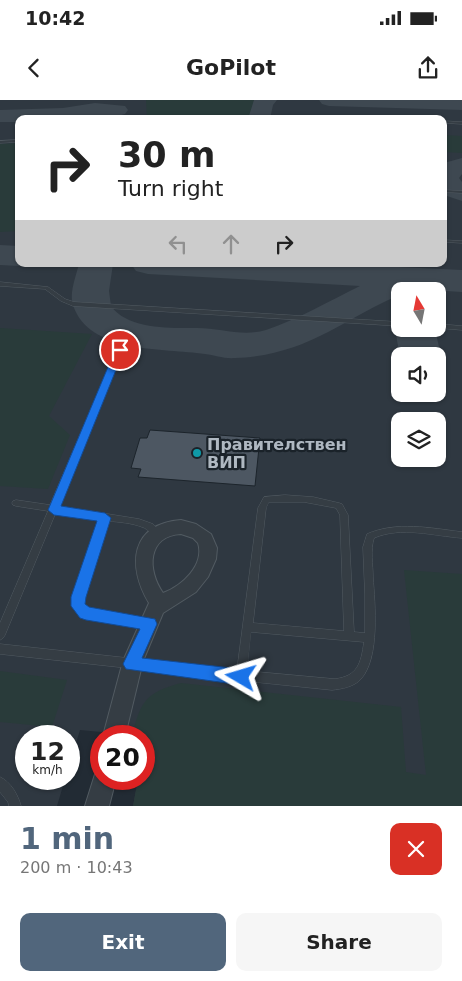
<!DOCTYPE html>
<html lang="en">
<head>
<meta charset="utf-8">
<style>
  :root { --surface:#fff; --page:#f6f6f6; --text:#222; --muted:#767676; --accent:#51667c }
  body { margin:0; font-family:"DejaVu Sans",sans-serif; background:var(--page); color:var(--text); height:100vh; display:flex; flex-direction:column; font-size:19px; white-space:nowrap }
  * { box-sizing:border-box; margin:0 }
  p { font-size:16px; color:var(--muted) }
  .icon { flex:none; width:28px; height:28px; fill:none; stroke:currentColor; stroke-width:2; stroke-linecap:round; stroke-linejoin:round }
  .map { position:relative; height:706px; overflow:hidden }
  .panel { display:flex; flex-direction:column; background:var(--surface); flex:1 }
  .panel>* { flex:none }
  .banner { position:absolute; left:15px; top:15px; width:432px; height:152px; border-radius:10px; box-shadow:0 1px 4px #0004; background:#fff; color:var(--text); overflow:hidden }
  .needle { width:32px; rotate:350deg }
  .controls { position:absolute; left:391px; top:182px; display:grid; gap:10px }
  .controls a { display:grid; place-items:center; width:55px; height:55px; border-radius:10px; background:var(--surface); box-shadow:0 1px 4px #0004; font-size:25px }
  .speed { position:absolute; left:15px; top:625px; display:flex; gap:10px; font-size:25px; font-weight:700; text-align:center }
  .speed>* { display:grid; place-content:center; width:65px; height:65px; border-radius:50%; background:var(--surface); box-shadow:0 1px 4px #0004; line-height:1 }
  .speed small { font-size:12px; font-weight:400 }
  .speed .limit { border:8px solid #d22; background:#fff; color:#111 }
  .pin { position:absolute; display:grid; place-items:center; width:42px; height:42px; color:#fff; margin:-21px; border:2px solid #fff; border-radius:50%; box-shadow:0 1px 5px #0007 }
  .me { position:absolute; width:55px; margin:-28px; rotate:277deg; stroke-linejoin:round; filter:drop-shadow(0 0 4px #0008) }
  .turn { display:flex; align-items:center; gap:18px; height:105px; padding:0 20px; font-size:22px }
  .turn .icon { width:65px; height:65px; stroke-width:2.5 }
  .turn b { display:block; font-size:35px; line-height:42px }
  .lanes { display:flex; align-items:center; height:48px; padding:0 20px; background:#0003; justify-content:center; gap:25px; direction:ltr }
  .lanes .off { opacity:.35 }
  .round { display:grid; place-items:center; flex:none; width:52px; height:52px; border-radius:10px; background:var(--page) }
  .head { display:flex; align-items:center; justify-content:space-between; height:85px; padding:0 20px }
  h1 { font-size:30px; font-weight:700; line-height:38px; color:var(--accent) }
  .cta { display:flex; gap:10px; margin-top:auto; padding:10px 20px }
  .cta a { flex:1; height:58px; border-radius:10px; background:var(--accent); color:#fff; font-size:20px; font-weight:700; line-height:58px; text-align:center }
  .cta a+a { background:var(--page); color:var(--text) }
  .status { display:flex; justify-content:space-between; align-items:center; height:35px; padding:0 25px; background:var(--surface); direction:ltr }
  .status svg { height:14px; fill:currentColor }
  header { display:flex; justify-content:space-between; align-items:center; height:65px; padding:0 20px; background:var(--surface); font-size:22px; font-weight:700 }
  .map>svg:first-child { display:block }
</style>
</head>
<body>
<div class="status"><b>10:42</b><svg viewBox="0 0 49 12"><path d="M0 12V9h3v3zM5 12V6h3v6zM10 12V3h3v9zM15 12V0h3v12zM26 1h20v11H26zM47 4h2v5h-2z"/></svg></div>
<header><svg class="icon" aria-label="back" viewBox="0 0 24 24"><path d="M15 5l-7 7 7 7"/></svg>GoPilot<svg class="icon" aria-label="share" viewBox="0 0 24 24"><path d="M12 15V3M7 8l5-5 5 5M5 13v7h14v-7"/></svg></header>
<div class="map">
<svg width="462" height="706" viewBox="0 0 462 706">
  <rect width="100%" height="100%" fill="#222b34"/>
  <path fill="#2f3841" fill-rule="evenodd" d="M 0,0 L 462,0 L 462,706 L 133,706 L 138,679 L 144,679 L 146,639 L 144,636 L 80,630 L 69,666 L 69,636 L 26,636 L 26,679 L 65,679 L 57,706 L 0,706 ZM 19,19 L 444,19 L 444,164 L 19,164 ZM 400,191 L 438,191 L 438,229 L 400,229 ZM 400,256 L 438,256 L 438,294 L 400,294 ZM 400,321 L 438,321 L 438,359 L 400,359 Z"/>
  <g fill="#293b3a">
    <path d="M 146,0 L 254,0 L 249,19 L 147,19 Z"/>
    <path d="M 444,35 L 462,36 L 462,53 L 444,52 Z"/>
    <path d="M 19,43 L 19,131 L 0,132 L 0,44 Z"/>
    <path d="M 0,228 L 92,234 L 49,316 L 70,335 L 48,389 L 0,386 Z"/>
    <path d="M 404,470 L 462,474 L 462,706 L 133,706 L 138,679 L 144,679 L 146,639 L 144,636 L 132,636 C 141,601 145,593 181,583 L 401,607 L 406,672 L 426,675 Z"/>
    <path d="M 0,571 L 67,580 L 52,627 L 0,622 Z"/>
  </g>
  <g fill="none" stroke-linecap="round" stroke-linejoin="round">
    <g fill="#3e4851" fill-rule="evenodd">
      <path d="M 254,0 L 277,0 L 273,5 L 270,19 L 248,19 Z"/>
      <path d="M 319,0 L 462,0 L 462,10 L 329,6 L 322,4 Z"/>
      <path d="M 95,3 L 125,6 L 128,10 L 125,14 L 118,16 L 19,19 L 19,22 L 0,22 L 0,10 L 63,8 Z"/>
      <path d="M 462,58 L 462,74 L 459,78 L 462,82 L 462,101 L 444,95 L 444,63 Z"/>
      <path d="M 0,145 L 19,146 L 19,164 L 28,164 L 19,166 L 0,165 Z"/>
      <path d="M 79,164 L 113,164 L 109,191 L 111,206 C 128,230 172,228 197,228 C 220,228 243,237 266,230 C 299,219 329,201 360,186 L 148,174 L 136,171 L 131,164 L 337,164 L 462,170 L 462,192 L 414,189 L 400,191 L 400,195 C 364,209 332,234 294,247 C 275,253 255,258 235,258 C 224,259 215,255 205,254 C 164,248 89,254 73,205 C 69,193 76,176 79,164 Z"/>
      <path d="M 400,222 L 400,229 L 435,229 L 441,256 L 438,261 L 438,256 L 400,257 L 395,229 Z"/>
    </g>
  </g>
  <path fill="#4d5762" stroke="#1c242b" d="M 150,330 L 260,338 L 255,386 L 138,377 L 141,369 L 131,368 L 140,338 L 147,338 Z"/>
  <g fill="none" stroke-linecap="round" stroke-linejoin="round">
    <defs>
      <g id="lane">
        <path d="M 302,18 L 347,18 L 348,19 L 301,19 Z"/>
        <path d="M 444,21 L 462,22 L 462,24 L 444,23 Z"/>
        <path d="M 19,40 L 19,42 L 0,43 L 0,41 Z"/>
        <path d="M 444,90 L 462,91 L 462,93 L 444,92 Z"/>
        <path d="M 444,140 L 462,141 L 462,143 L 444,142 Z"/>
        <path d="M 0,182 L 48,187 L 65,199 L 74,202 L 400,222 L 400,226 L 73,206 L 61,201 L 45,189 L 0,186 Z"/>
        <path d="M 438,224 L 462,226 L 462,230 L 438,228 Z"/>
        <path d="M 127,230 L 130,232 L 58,406 L 139,419 L 153,424 L 161,433 L 160,435 C 152,437 149,429 142,427 C 132,423 119,422 108,421 L 83,497 L 83,504 L 88,509 L 149,520 L 152,521 L 154,524 L 152,527 L 149,528 L 86,517 C 76,513 73,507 73,497 L 100,419 L 56,412 L 5,535 L 3,538 L 0,540 L 0,523 L 48,411 L 16,406 L 13,405 L 12,403 L 13,401 L 16,400 L 50,405 L 124,232 Z"/>
        <path d="M 285,395 L 313,397 L 339,403 L 342,404 L 348,415 L 354,532 L 365,533 L 365,495 L 363,447 L 367,434 C 397,421 430,428 462,432 L 462,438 C 434,436 401,426 374,438 C 370,451 373,464 373,477 C 375,504 380,558 361,579 C 354,587 341,589 332,590 L 245,581 L 241,582 L 237,580 L 0,554 L 0,544 L 237,570 L 258,408 L 264,397 ZM 269,402 L 304,402 L 336,408 L 340,415 L 344,531 L 253,523 L 266,408 ZM 251,532 L 364,542 C 361,563 358,576 335,579 L 247,571 Z"/>
        <path d="M 0,677 C 11,682 18,695 21,706 L 9,706 L 8,702 L 0,692 Z"/>
      </g>
      <g id="street">
        <path d="M 181,420 L 196,424 L 211,434 L 217,448 L 216,459 L 208,477 L 196,492 L 163,513 L 143,561 L 125,636 L 103,636 L 123,561 L 149,503 C 127,466 130,424 181,420 ZM 181,434 L 193,438 L 198,443 C 205,465 182,486 163,493 C 147,470 147,436 181,434 Z"/>
        <path d="M 101,669 L 101,679 L 116,679 L 109,706 L 85,706 L 96,671 Z"/>
      </g>
    </defs>
    <use href="#lane" stroke="#525b62" stroke-width="1"/>
    <use href="#street" stroke="#525b62" stroke-width="2"/>
    <use href="#lane" fill="#353d44" fill-rule="evenodd"/>
    <use href="#street" fill="#353d44" fill-rule="evenodd"/>
  </g>
  <path fill="#1a73e8" stroke="#114b97" d="M 116,248 L 124,250 L 61,406 L 105,413 L 111,418 L 86,497 L 85,504 L 89,507 L 155,519 L 157,524 L 142,558 L 241,569 L 247,571 L 249,577 L 247,582 L 241,585 L 126,569 L 123,564 L 140,529 L 86,520 L 80,518 L 71,506 L 71,497 L 97,421 L 54,415 L 48,410 Z"/>
  <circle fill="#0f9aa8" stroke="#1a2229" stroke-width="2" cx="197" cy="353" r="5"/>
  <g text-anchor="middle" stroke-width="4.5" stroke-linejoin="round" paint-order="stroke">
    <g font-size="16" font-weight="bold" fill="#afb8c1" stroke="#1a2229" text-anchor="start">
      <text x="207" y="350">Правителствен<tspan x="207" dy="18">ВИП</tspan></text>
    </g>
  </g>
</svg>
<div class="controls">
<a><svg class="needle" viewBox="-14 -14 28 28"><path d="M0-13l5 13h-10z" fill="#e53935"/><path d="M0 13l5-13h-10z" fill="#767676"/></svg></a>
<a><svg class="icon" aria-label="sound" viewBox="0 0 24 24"><path d="M4 9h4l5-4v14l-5-4H4zM17 9q2 3 0 6"/></svg></a>
<a><svg class="icon" aria-label="layers" viewBox="0 0 24 24"><path d="M12 4l9 5-9 5-9-5zM3 14l9 5 9-5"/></svg></a>
</div>
<div class="speed"><div>12<small>km/h</small></div><div class="limit">20</div></div>
<div class="pin" style="left:120px;top:250px;background:#d93025"><svg class="icon" aria-label="arrive" viewBox="0 0 24 24"><path d="M6 21V4h12l-3 4 3 4H6"/></svg></div>
<svg class="me" style="left:241px;top:577px" viewBox="-20 -20 40 40"><path d="M0-17L14 15 0 8-14 15z" fill="#1a73e8" stroke="#fff" stroke-width="4"/></svg>
<div class="banner">
<div class="turn"><svg class="icon" aria-label="right" viewBox="0 0 24 24"><path d="M7 20v-9h11M14 6l5 5-5 5"/></svg><div><b>30 m</b>Turn right</div></div>
<div class="lanes"><svg class="icon off" aria-label="left" viewBox="0 0 24 24"><path d="M17 20v-9H6M10 6l-5 5 5 5"/></svg><svg class="icon off" aria-label="ahead" viewBox="0 0 24 24"><path d="M12 20V5M6 11l6-6 6 6"/></svg><svg class="icon" aria-label="right" viewBox="0 0 24 24"><path d="M7 20v-9h11M14 6l5 5-5 5"/></svg></div>
</div>
</div>
<section class="panel">
<div class="head"><div><h1>1 min</h1><p>200 m · 10:43</p></div><a class="round" style="background:#d93025;color:#fff"><svg class="icon" aria-label="close" viewBox="0 0 24 24"><path d="M6 6l12 12M18 6L6 18"/></svg></a></div>
<div class="cta"><a>Exit</a><a>Share</a></div>
</section>
</body>
</html>
